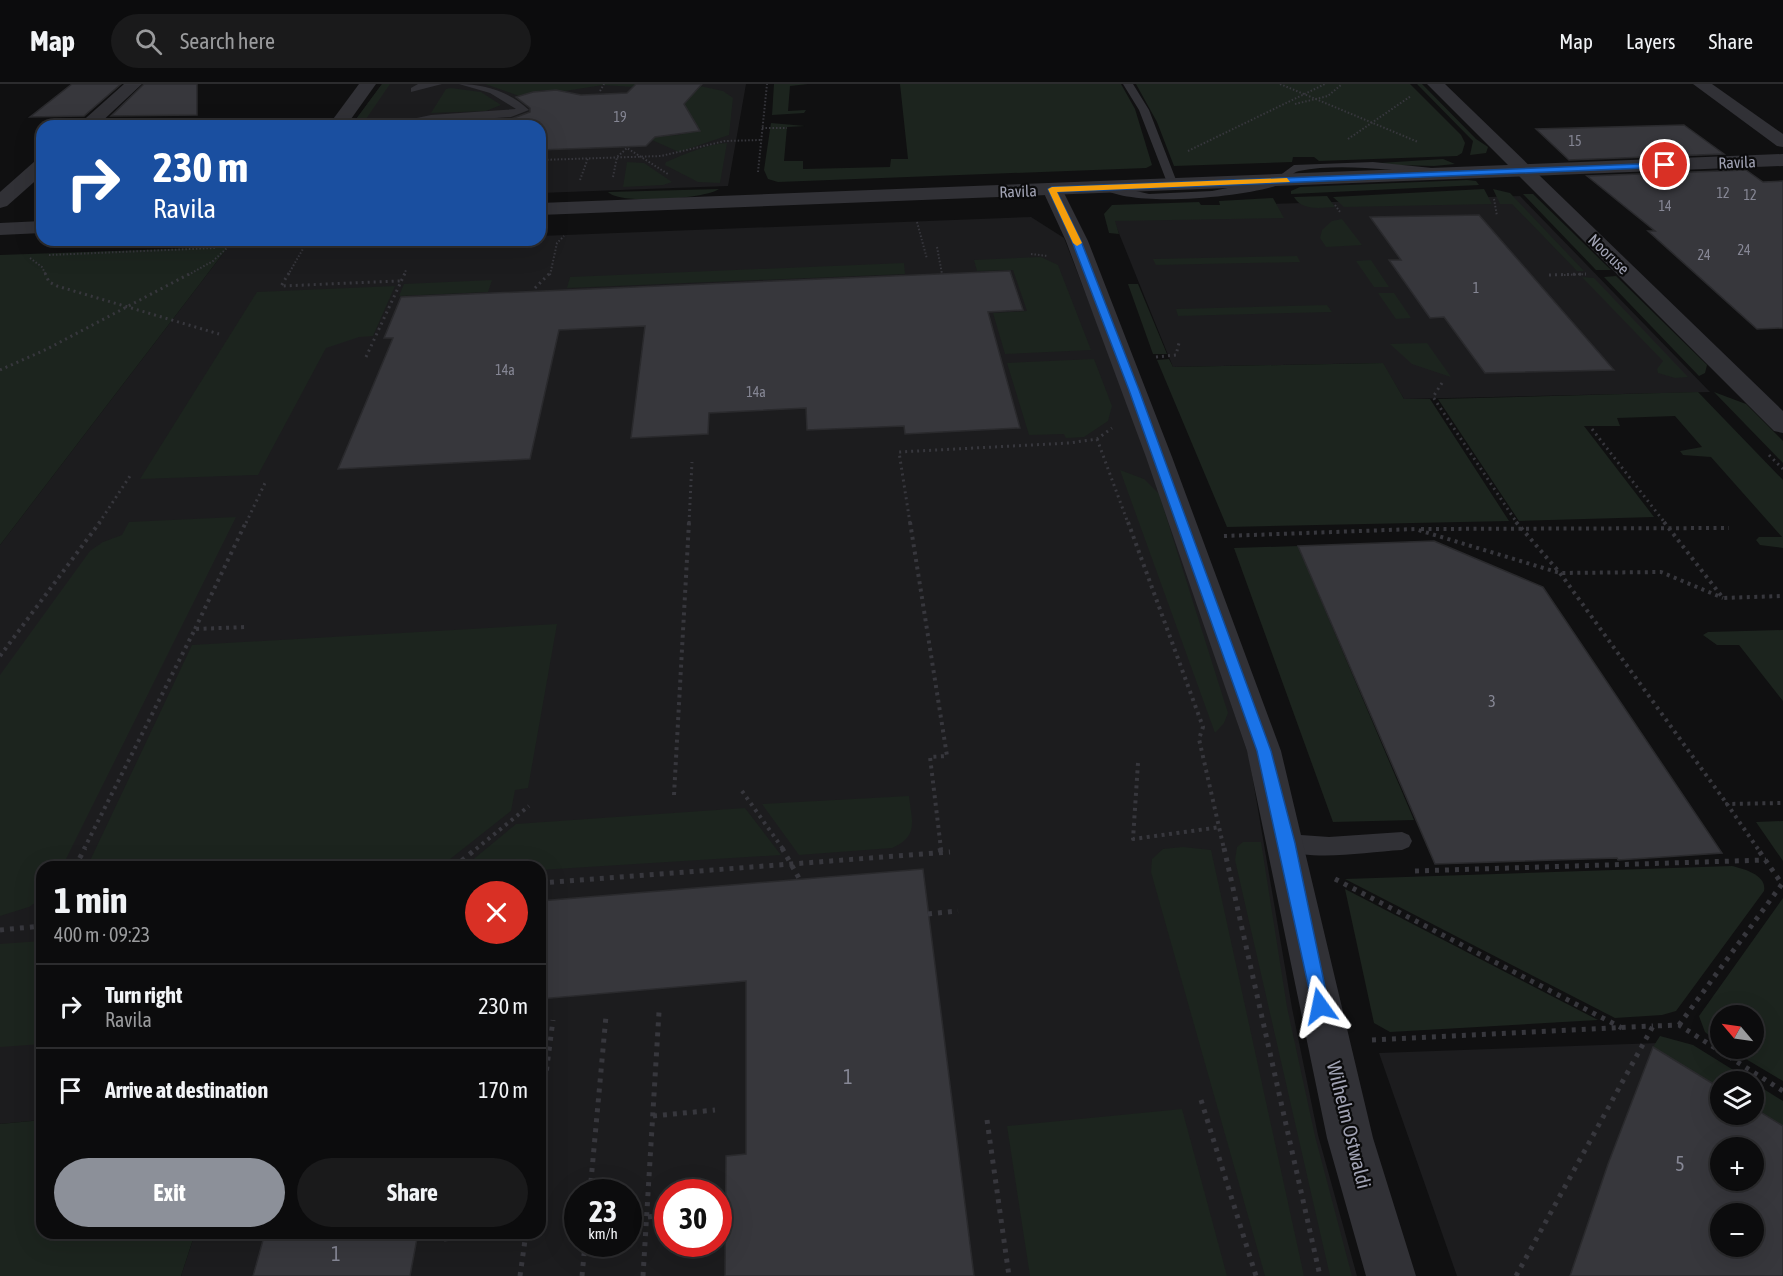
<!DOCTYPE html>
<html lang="en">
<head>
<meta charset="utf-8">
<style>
  :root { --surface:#0c0c0d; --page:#1a1a1b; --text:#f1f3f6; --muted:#9a9b9d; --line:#2c2c2e; --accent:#8c9099 }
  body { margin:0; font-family:"Asap Condensed",sans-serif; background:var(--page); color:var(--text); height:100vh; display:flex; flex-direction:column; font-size:22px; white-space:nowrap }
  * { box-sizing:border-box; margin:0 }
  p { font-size:20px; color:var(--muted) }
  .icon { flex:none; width:33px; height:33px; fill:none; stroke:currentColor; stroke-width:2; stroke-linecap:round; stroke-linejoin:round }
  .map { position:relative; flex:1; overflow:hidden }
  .drawer { position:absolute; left:36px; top:777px; width:510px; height:378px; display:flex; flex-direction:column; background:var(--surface); border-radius:18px; box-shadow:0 6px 24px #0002,0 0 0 2px var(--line) }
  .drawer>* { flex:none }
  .guide { position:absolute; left:36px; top:36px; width:510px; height:126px; border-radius:18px; box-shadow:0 6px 24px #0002,0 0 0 2px var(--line); background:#1a4fa0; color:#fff; overflow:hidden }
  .needle { width:39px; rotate:299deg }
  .tools { position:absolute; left:1710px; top:921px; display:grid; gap:12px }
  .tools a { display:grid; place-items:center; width:54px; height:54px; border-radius:50%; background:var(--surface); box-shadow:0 6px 24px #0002,0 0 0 2px var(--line); font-size:30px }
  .speed { position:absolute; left:564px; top:1095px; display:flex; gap:12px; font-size:30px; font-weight:700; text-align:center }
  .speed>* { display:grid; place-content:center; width:78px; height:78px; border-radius:50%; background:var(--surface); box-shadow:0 6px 24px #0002,0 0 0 2px var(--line); line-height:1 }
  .speed small { font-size:15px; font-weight:400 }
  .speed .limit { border:9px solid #d22; background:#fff; color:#111 }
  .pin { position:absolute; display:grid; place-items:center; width:51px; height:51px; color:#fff; margin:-26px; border:3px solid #fff; border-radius:50%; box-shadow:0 2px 6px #0007 }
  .me { position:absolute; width:66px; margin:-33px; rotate:348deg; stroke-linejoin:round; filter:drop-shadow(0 0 4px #0008) }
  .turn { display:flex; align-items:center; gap:21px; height:126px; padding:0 18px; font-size:27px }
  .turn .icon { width:78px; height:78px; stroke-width:2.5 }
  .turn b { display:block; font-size:42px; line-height:51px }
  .round { display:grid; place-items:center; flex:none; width:63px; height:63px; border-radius:32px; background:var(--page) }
  .headline { display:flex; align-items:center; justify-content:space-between; height:102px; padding:0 18px }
  h1 { font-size:36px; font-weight:700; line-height:45px }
  .button { display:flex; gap:12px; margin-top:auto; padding:12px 18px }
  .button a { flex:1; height:69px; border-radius:36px; background:var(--accent); color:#fff; font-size:24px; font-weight:700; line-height:69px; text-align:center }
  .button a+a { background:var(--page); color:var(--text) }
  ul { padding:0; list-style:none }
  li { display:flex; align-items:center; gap:18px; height:84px; padding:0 18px; border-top:2px solid var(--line) }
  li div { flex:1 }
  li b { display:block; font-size:22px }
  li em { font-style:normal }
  header { display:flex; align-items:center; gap:36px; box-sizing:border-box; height:84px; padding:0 30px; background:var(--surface); border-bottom:2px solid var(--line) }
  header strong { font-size:28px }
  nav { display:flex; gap:33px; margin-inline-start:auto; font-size:21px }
  .search { width:420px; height:54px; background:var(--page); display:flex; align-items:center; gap:15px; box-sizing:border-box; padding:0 21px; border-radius:33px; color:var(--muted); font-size:22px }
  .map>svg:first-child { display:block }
</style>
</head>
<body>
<header>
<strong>Map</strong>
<div class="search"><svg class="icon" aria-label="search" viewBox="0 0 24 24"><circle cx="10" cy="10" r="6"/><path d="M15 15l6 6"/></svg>Search here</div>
<nav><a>Map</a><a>Layers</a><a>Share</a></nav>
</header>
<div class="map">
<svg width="1783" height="1192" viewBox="0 0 1783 1192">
  <rect width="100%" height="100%" fill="#101011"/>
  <g fill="#1c1c1e" fill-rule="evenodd">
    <path d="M 382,0 L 746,0 L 728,102 L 540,109 L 540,42 L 351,42 Z"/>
    <path d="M 1520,112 L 1710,308 L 1404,315 L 1382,279 L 1173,283 L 1114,137 L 1113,125 Z"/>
    <path d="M 1031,133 L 1064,154 L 1142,355 L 1249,673 L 1292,924 L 1318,1051 L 1357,1192 L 181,1192 L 195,1149 L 540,1149 L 540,783 L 42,783 L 42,1036 L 0,1040 L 0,461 L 228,163 L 439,156 L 540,156 L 540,152 ZM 578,1108 L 628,1108 L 628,1160 L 578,1160 ZM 668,1108 L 718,1108 L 718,1160 L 668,1160 Z"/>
    <path d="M 1659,959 L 1720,998 L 1720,1030 L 1754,1030 L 1754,1018 L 1783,1192 L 1457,1192 L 1379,969 ZM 1720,1064 L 1754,1064 L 1754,1096 L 1720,1096 ZM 1720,1130 L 1754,1130 L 1754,1162 L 1720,1162 Z"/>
  </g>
  <g fill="#1c241e">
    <path d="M 382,0 L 390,0 L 366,35 L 382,35 L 351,42 Z"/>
    <path d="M 485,0 L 636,0 L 633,3 L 603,1 L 565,7 L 542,6 L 519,12 Z"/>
    <path d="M 774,0 L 808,0 L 790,2 L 788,27 L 806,26 L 804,29 L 772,31 Z"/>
    <path d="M 900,0 L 1121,0 L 1135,25 L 1152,81 L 1146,84 L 778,98 L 768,95 L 764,86 L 771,39 L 805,42 L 787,43 L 784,77 L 803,77 L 803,85 L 890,83 L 891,75 L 908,75 Z"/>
    <path d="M 1136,0 L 1410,0 L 1461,51 L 1465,59 L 1462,69 L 1457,72 L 1319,77 L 1314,73 L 1293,73 L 1292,78 L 1174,82 L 1157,38 Z"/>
    <path d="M 1417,0 L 1422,0 L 1476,55 L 1488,63 L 1486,69 L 1470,71 L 1473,57 Z"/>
    <path d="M 700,2 L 723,7 L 733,14 L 729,51 L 679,68 L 652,56 L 656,52 L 679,51 L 689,48 L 696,40 L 693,36 L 674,31 Z"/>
    <path d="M 451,4 L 481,8 L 501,21 L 486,27 L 431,29 L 446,5 Z"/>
    <path d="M 727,59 L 720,99 L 698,98 L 665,81 L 666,78 C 685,70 707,60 727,59 Z"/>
    <path d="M 1443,75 L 1455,80 L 1434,82 L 1363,80 Z"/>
    <path d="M 627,78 L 644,79 L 672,98 L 663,101 L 623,103 Z"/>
    <path d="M 1467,96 L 1476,97 L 1479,101 L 1291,110 L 1291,107 L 1300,103 Z"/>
    <path d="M 719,105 C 705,115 620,121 608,108 Z"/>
    <path d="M 1484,105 L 1492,120 L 1344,123 L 1333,113 Z"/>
    <path d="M 1493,105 L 1510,109 L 1584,187 L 1577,187 L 1512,120 L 1500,120 Z"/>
    <path d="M 1523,110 L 1533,110 L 1611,186 L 1596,186 Z"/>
    <path d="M 1327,112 L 1335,123 C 1320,124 1302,127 1294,113 Z"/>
    <path d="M 1273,114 L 1284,134 L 1115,137 L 1119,150 L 1109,149 L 1104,130 L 1112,121 L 1199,118 L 1201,121 L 1220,121 L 1219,117 Z"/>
    <path d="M 1342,135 L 1362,161 L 1326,163 L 1320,154 L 1322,146 L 1332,137 Z"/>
    <path d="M 228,163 L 0,461 L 0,171 Z"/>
    <path d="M 1297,172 L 1300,178 L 1156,181 L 1153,175 Z"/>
    <path d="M 1041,173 L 1058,181 L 1091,266 L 1005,270 L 993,229 L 1027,227 L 1013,186 L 977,187 L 974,176 Z"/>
    <path d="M 1371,176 L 1389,203 L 1374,203 L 1356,177 Z"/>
    <path d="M 904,179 L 905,190 L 567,204 L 570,193 Z"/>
    <path d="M 1616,192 L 1707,281 L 1705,289 L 1699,292 L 1604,193 Z"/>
    <path d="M 1582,193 L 1594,194 L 1688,293 L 1675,294 L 1658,289 L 1657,285 L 1663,277 Z"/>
    <path d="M 492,196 L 488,208 L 399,212 L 404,200 Z"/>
    <path d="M 1128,200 L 1138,200 L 1167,270 L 1153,270 Z"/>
    <path d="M 395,202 L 373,252 L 359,253 L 326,264 L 258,391 L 140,395 L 257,208 Z"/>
    <path d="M 1378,209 L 1394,209 L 1411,234 L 1396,235 Z"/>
    <path d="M 1327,221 L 1332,228 L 1178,232 L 1176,225 Z"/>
    <path d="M 1427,259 L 1451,293 L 1412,280 L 1390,260 Z"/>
    <path d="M 1094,275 L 1112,322 L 1108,337 L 1084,353 L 1066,354 L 1064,350 L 1029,351 L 1007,279 Z"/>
    <path d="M 1169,275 L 1173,283 L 1383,279 L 1404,315 L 1430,315 L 1509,437 L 1227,443 L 1157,276 Z"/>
    <path d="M 1698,308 L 1783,396 L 1783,464 L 1760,461 L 1756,456 L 1759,453 L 1782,453 L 1711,373 L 1683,371 L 1680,367 L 1702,363 L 1675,332 L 1617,334 L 1620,342 L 1584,342 L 1654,433 L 1519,437 L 1438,315 Z"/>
    <path d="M 1714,308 L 1746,320 L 1783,357 L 1783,379 Z"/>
    <path d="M 1120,386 L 1144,395 L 1159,410 L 1228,629 L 1224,639 L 1215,649 Z"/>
    <path d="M 236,433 L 62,783 L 42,783 L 42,814 L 29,823 L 0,832 L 0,591 L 90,467 L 103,458 L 122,451 L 129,438 Z"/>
    <path d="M 1298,462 L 1414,736 L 1333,738 L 1234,464 Z"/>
    <path d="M 557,540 L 528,704 L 515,706 L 511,727 L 440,783 L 87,783 L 192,561 Z"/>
    <path d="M 1783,546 L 1783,617 L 1739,561 L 1717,561 L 1703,551 L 1708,548 Z"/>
    <path d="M 909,712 C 912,738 919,752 892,764 L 799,771 L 762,720 Z"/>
    <path d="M 745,724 L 781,771 L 540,786 L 540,783 L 464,783 L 516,740 Z"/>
    <path d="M 1783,737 L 1783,777 L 1756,738 Z"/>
    <path d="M 1243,758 L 1261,758 L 1287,923 L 1315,1052 L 1352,1192 L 1330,1192 L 1235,776 L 1237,763 Z"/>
    <path d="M 1183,763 L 1211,766 L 1304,1192 L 1265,1192 L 1151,788 L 1152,775 L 1163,765 Z"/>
    <path d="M 1732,782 C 1744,785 1767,791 1764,807 L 1676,927 L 1662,931 L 1615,934 L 1345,795 Z"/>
    <path d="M 1345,805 L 1598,936 L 1390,948 L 1374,939 Z"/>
    <path d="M 1783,814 L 1783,997 L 1729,965 L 1754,964 L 1754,932 L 1720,932 L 1720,960 L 1705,948 L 1699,932 Z"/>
    <path d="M 42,857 L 42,960 L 0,963 L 0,860 Z"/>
    <path d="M 1660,952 L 1693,961 L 1751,997 L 1720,998 L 1720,1004 L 1653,963 Z"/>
    <path d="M 1754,999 L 1783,1017 L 1783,1042 L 1754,1024 Z"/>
    <path d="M 1182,1025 L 1227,1192 L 1030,1192 L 1007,1042 Z"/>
    <path d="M 42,1036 L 42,1149 L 195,1149 L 181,1192 L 0,1192 L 0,1040 Z"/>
  </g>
  <g fill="#37373c" stroke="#2a2a2d" stroke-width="1.5" fill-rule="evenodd">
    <path d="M 72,0 L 121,0 L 84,32 L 30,33 Z"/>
    <path d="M 144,0 L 197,0 L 197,31 L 111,32 Z"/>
    <path d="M 636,0 L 702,0 L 684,20 L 700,47 L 655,53 L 646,62 L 540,66 L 540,42 L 450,42 L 450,39 L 511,35 L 530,28 L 530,24 L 516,13 L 533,8 L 556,6 L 581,11 L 627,9 Z"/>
    <path d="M 1684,41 L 1724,70 L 1569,76 L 1536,45 Z"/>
    <path d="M 1746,86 L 1763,98 L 1783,97 L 1783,244 L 1757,245 L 1648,147 L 1655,147 L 1587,92 Z"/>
    <path d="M 1479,131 L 1614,286 L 1485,289 L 1444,233 L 1430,234 L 1389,176 L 1401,176 L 1370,133 Z"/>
    <path d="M 1010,187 L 1023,226 L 988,228 L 1020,344 L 905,350 L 904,342 L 807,346 L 806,324 L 709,329 L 708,350 L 631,354 L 645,242 L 559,246 L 530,375 L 338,385 L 393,254 L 384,254 L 401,213 Z"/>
    <path d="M 1434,457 L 1543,503 L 1722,769 L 1618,776 L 1617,774 L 1435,780 L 1298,462 Z"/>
    <path d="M 923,785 L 974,1192 L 725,1192 L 726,1072 L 746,1070 L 746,897 L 540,915 L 540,817 Z"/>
    <path d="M 1653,963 L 1720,1004 L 1720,1030 L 1754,1030 L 1754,1024 L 1783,1042 L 1783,1192 L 1570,1192 L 1608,1080 ZM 1720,1064 L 1754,1064 L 1754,1096 L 1720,1096 ZM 1720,1130 L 1754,1130 L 1754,1162 L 1720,1162 Z"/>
    <path d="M 265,1149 L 418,1149 L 410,1192 L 253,1192 Z"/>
  </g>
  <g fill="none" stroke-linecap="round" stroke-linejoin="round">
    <g stroke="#37373d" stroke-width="2" stroke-dasharray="1.5 2" stroke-linecap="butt">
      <path d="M 1280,0 L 1418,58"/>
      <path d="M 600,7 L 604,0"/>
      <path d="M 1295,20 L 1328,12 L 1342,0"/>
      <path d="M 762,44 L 787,44"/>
      <path d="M 1348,55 L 1411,12"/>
      <path d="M 1188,67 L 1325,0"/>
      <path d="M 540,76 L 661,72 L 725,57 L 761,56"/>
      <path d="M 758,88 L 767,0"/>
      <path d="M 613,93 L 617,73 L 627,64 L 668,90"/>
      <path d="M 580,96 L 588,74"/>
      <path d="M 1494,115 L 1497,132"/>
      <path d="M 1335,121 L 1340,128"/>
      <path d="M 917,138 L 927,175"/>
      <path d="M 197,156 L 205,160 L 228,163 L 439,156"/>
      <path d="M 60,160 L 170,156"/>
      <path d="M 937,163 L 942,190"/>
      <path d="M 1031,170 L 1048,172"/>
      <path d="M 49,171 L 215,164"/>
      <path d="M 30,174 L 42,183 L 46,191"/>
      <path d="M 188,191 L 213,177 L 228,163"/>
      <path d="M 288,191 L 308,156"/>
      <path d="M 404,191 L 406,186"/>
      <path d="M 550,191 L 557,159 L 564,152"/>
      <path d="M 1564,191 L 1586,190"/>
    </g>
    <g stroke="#37373d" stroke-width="3" stroke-dasharray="2 4" stroke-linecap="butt">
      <path d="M 45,189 L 49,198 L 57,202 L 219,250"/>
      <path d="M 289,189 L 281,202 L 400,197"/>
      <path d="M 1549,191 L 1586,190"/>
      <path d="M 535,204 L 550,189"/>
      <path d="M 366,273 L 405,189"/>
      <path d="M 1156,273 L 1176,271 L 1179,259"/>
      <path d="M 0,286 L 47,265 L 191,189"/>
      <path d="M 1442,299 L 1433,313 L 1517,439"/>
      <path d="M 1592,345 L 1665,439"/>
      <path d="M 1097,355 L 1128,439"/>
      <path d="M 1769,371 L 1783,385"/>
      <path d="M 99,439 L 130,392"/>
      <path d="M 246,439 L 265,399"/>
      <path d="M 689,439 L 692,378"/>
      <path d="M 910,439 L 899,368 L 1069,359 L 1097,355 L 1112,344"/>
    </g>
    <g stroke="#37373d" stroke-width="4" stroke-dasharray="3 4.5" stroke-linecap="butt">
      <path d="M 910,438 L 947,672 L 930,673 L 941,765"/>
      <path d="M 1128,438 L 1203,643 L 1199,655 L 1224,765"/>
      <path d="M 1516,438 L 1560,489 L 1727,720"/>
      <path d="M 1664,438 L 1723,514 L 1783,512"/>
      <path d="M 1421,445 L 1729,444"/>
      <path d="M 1224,452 L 1415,445 L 1560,489 L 1661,488 L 1723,514"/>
      <path d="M 195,545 L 246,438"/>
      <path d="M 0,572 L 100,438"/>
      <path d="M 1138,679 L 1133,755 L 1221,743"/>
      <path d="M 742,707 L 783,765"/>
      <path d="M 674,711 L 689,438"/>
      <path d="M 84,765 L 195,545 L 247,543"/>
      <path d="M 476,765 L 529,722"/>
      <path d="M 1758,765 L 1727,720 L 1783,719"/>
    </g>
    <g stroke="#37373d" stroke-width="5" stroke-dasharray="4 6" stroke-linecap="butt">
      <path d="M 782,764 L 800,796"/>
      <path d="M 940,764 L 941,769"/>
      <path d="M 1224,764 L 1320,1192"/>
      <path d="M 75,783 L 85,764"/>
      <path d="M 454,783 L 477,764"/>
      <path d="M 1415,787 L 1766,776"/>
      <path d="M 1335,795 L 1622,944"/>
      <path d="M 540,799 L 950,768"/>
      <path d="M 928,830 L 958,827"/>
      <path d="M 0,846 L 42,842"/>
      <path d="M 1679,941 L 1782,800 L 1757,764"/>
      <path d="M 1372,956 L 1653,942"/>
      <path d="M 1201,1016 L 1256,1192"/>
      <path d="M 653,1032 L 715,1026"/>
      <path d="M 540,1036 L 553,936"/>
      <path d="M 987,1036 L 1009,1192"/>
      <path d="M 590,1108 L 606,932"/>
      <path d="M 628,1135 L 668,1131"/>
      <path d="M 444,1155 L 500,1149"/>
      <path d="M 520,1192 L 526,1149"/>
      <path d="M 582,1192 L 585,1160"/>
      <path d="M 643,1192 L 659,928"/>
      <path d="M 1516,1192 L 1653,942 L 1679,941 L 1783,1007"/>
    </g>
    <g fill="#313136" fill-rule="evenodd">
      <path d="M 418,0 L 442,0 L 411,8 L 411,4 Z"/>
      <path d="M 459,0 C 485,0 510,8 529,26 L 511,33 L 379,42 L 431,31 L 516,25 L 490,9 Z"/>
      <path d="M 1123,0 L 1133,0 L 1149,26 L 1178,101 L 1177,103 L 1168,101 L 1139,26 Z"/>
      <path d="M 1373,78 L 1432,84 L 1437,87 L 1432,90 C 1391,86 1339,79 1299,87 C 1292,88 1287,97 1281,100 C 1248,113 1128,125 1101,103 L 1106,100 L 1149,110 L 1212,107 L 1275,95 L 1294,81 Z"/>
      <path d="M 1402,748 L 1409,751 L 1412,757 L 1409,763 L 1402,766 C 1364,768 1316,778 1280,765 L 1277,759 L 1280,753 L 1287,750 L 1329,753 Z"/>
    </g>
    <g fill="#313136" fill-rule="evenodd">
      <path d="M 124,0 L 142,0 L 97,42 L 77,42 Z"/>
      <path d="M 359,0 L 376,0 L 346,42 L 328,42 Z"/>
      <path d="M 1427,0 L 1445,0 L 1783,327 L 1783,349 L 1774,347 Z"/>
      <path d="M 1693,0 L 1712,0 L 1783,50 L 1783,63 L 1777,62 Z"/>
      <path d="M 42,75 L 42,91 L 7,122 L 0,124 L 0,108 L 35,77 Z"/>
      <path d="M 1052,99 L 1062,105 L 1088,157 L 1172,373 L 1281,667 L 1373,1054 L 1416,1192 L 1366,1192 L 1327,1054 L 1247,667 L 1146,373 L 1066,157 L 1042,105 Z"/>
    </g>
    <g fill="#313136" fill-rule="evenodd">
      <path d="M 1783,70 L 1783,82 L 540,131 L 540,119 Z"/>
      <path d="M 42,137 L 42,149 L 0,151 L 0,139 Z"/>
    </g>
  </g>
  <path fill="#1a73e8" stroke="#114b97" stroke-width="1.5" d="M 1665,79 L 1668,83 L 1057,108 L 1081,157 L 1139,306 L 1271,667 L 1295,759 L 1329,922 L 1326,928 L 1320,931 L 1314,928 L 1257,667 L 1129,306 L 1072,157 L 1048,105 L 1052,103 Z"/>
  <path fill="#f59e0b" d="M 1287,94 L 1290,98 L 1057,108 L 1082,159 L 1077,162 L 1073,159 L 1048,105 L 1052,103 Z"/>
  <g text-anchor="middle" stroke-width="4.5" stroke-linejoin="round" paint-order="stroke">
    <g font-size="14" fill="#868795">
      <text x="620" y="38">19</text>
      <text x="1575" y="62">15</text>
      <text x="1723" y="114">12</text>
      <text x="1750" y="116">12</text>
      <text x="1665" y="127">14</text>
      <text x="1744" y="171">24</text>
      <text x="1704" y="176">24</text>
      <text x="1476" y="209">1</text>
      <text x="505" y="291">14a</text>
      <text x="756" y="313">14a</text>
    </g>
    <g font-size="16" fill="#a0a2b3" stroke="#0b0b0c">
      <text transform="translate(1737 78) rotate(-2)" y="6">Ravila</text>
      <text transform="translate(1018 107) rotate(-2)" y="6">Ravila</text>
      <text transform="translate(1609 170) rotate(44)" y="6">Nooruse</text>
    </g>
    <g font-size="16" fill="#868795">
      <text x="1492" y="623">3</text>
    </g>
    <g font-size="20" fill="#868795">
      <text x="848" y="1000">1</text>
      <text x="1680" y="1087">5</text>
      <text x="336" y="1177">1</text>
    </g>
    <g font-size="20" fill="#a0a2b3" stroke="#0b0b0c">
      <text transform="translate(1349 1041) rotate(76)" y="7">Wilhelm Ostwaldi</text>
    </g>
  </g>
</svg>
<div class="tools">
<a><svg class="needle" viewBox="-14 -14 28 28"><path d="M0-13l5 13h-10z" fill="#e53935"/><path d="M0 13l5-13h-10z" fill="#9a9b9d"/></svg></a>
<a><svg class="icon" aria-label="layers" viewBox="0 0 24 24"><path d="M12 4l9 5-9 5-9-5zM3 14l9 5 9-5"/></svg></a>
<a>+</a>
<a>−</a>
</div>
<div class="speed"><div>23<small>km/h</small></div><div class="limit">30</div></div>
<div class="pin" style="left:1665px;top:81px;background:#d93025"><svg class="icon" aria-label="arrive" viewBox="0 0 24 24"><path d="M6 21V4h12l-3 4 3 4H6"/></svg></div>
<svg class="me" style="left:1320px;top:922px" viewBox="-20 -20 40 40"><path d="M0-17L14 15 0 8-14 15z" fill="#1a73e8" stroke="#fff" stroke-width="4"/></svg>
<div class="guide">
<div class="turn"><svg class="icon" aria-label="right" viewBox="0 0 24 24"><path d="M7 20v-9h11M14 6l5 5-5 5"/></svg><div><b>230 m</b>Ravila</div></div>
</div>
<section class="drawer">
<div class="headline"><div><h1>1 min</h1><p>400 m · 09:23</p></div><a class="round" style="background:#d93025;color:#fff"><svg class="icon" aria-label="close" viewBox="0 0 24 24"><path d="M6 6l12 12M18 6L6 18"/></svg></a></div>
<ul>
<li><svg class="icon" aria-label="right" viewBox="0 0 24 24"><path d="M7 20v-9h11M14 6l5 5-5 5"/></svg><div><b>Turn right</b><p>Ravila</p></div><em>230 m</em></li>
<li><svg class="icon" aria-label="arrive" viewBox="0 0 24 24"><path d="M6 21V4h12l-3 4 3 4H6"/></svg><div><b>Arrive at destination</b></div><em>170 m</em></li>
</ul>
<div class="button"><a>Exit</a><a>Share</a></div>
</section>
</div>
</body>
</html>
